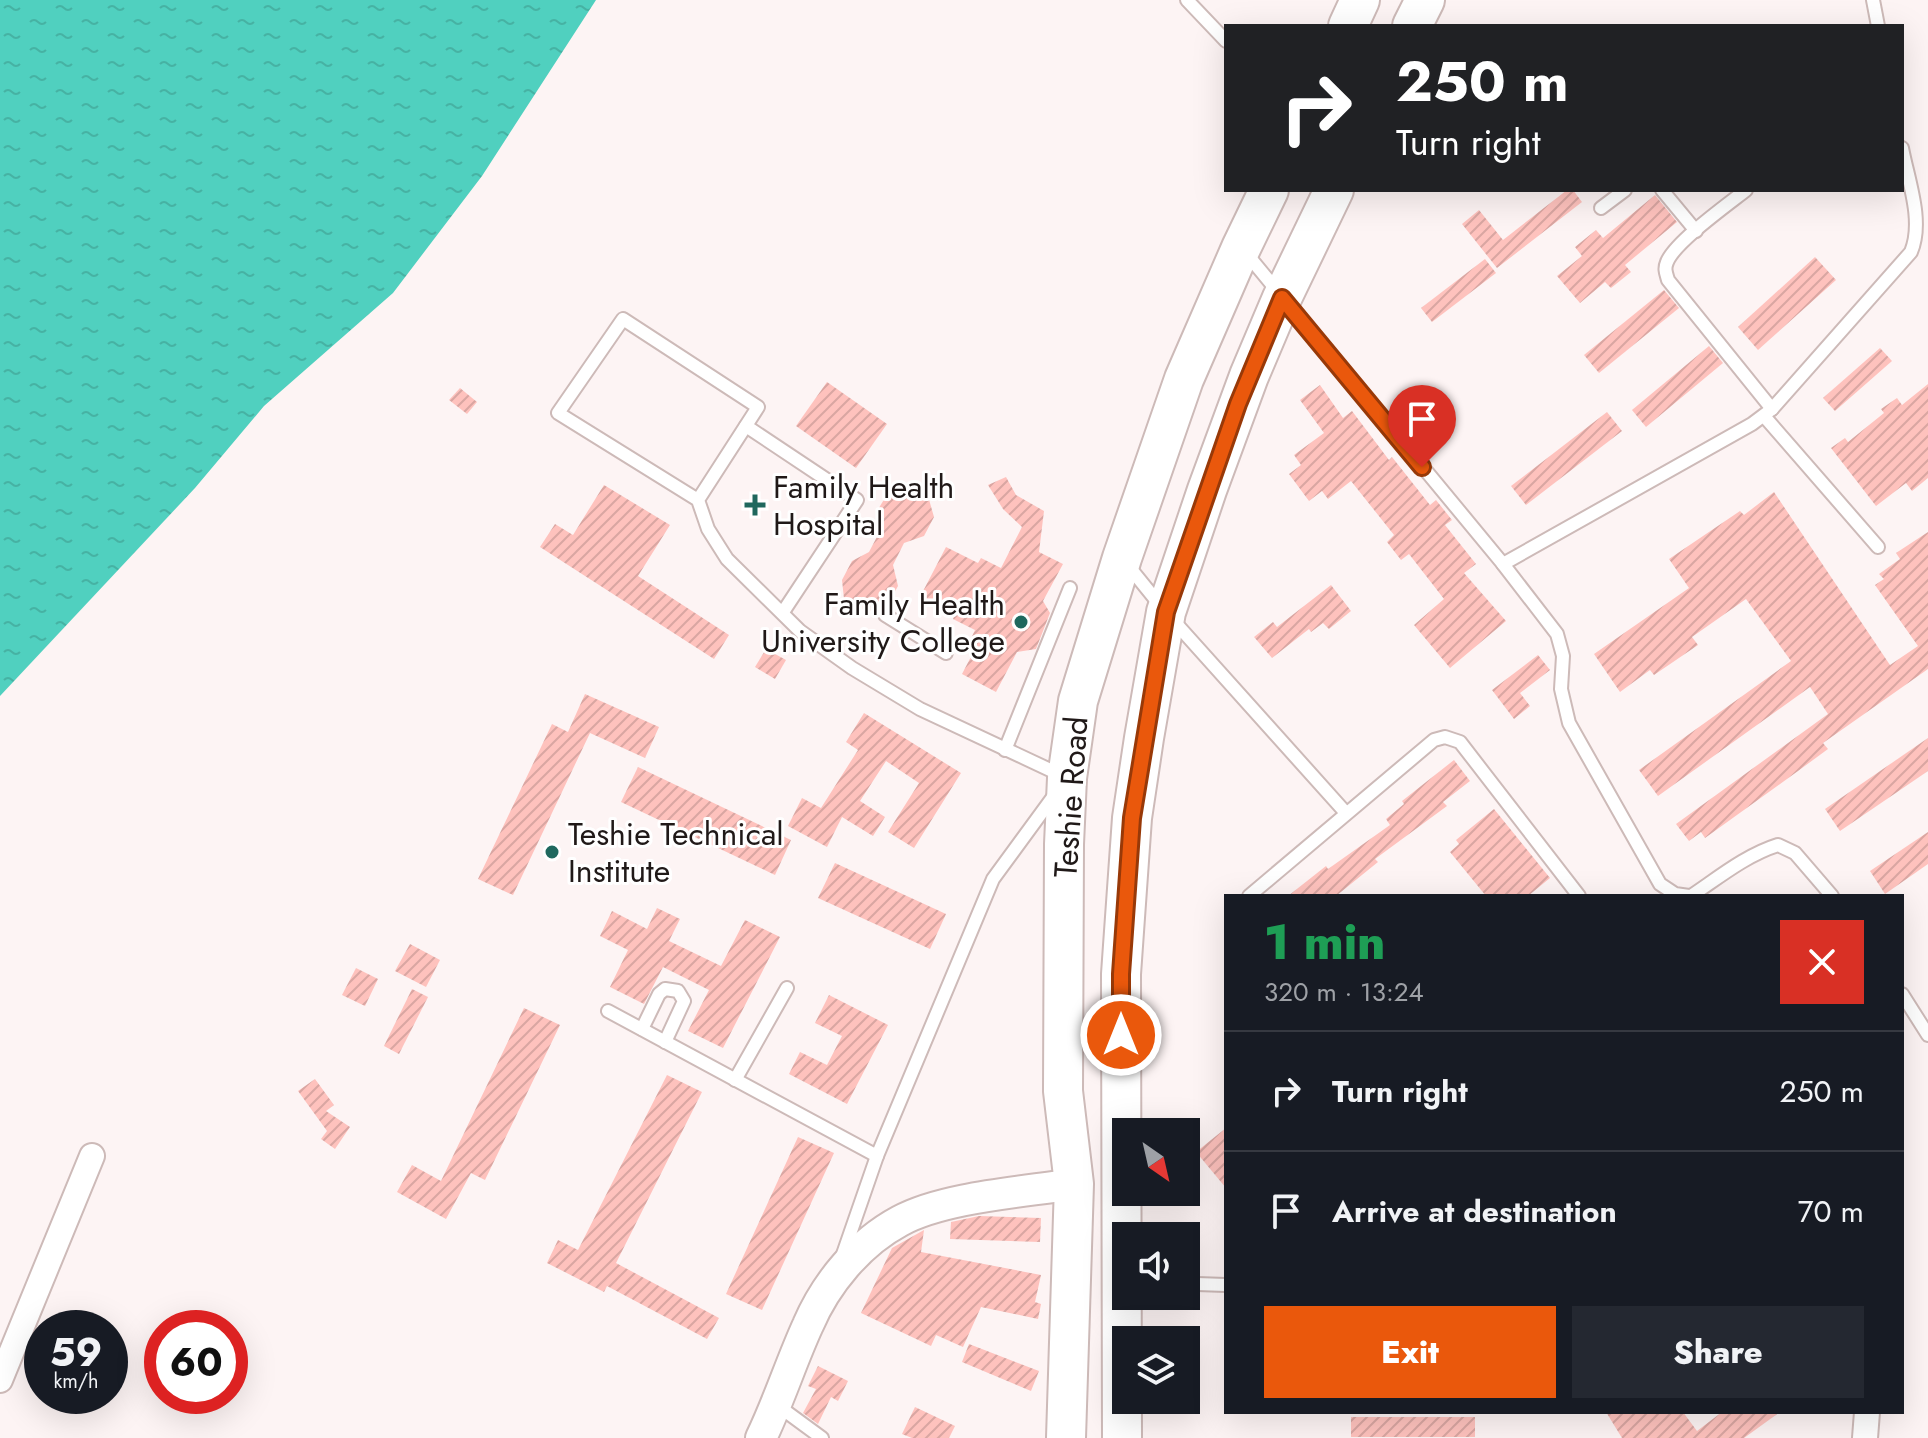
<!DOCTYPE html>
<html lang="en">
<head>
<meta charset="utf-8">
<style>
  :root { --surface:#171b24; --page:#242831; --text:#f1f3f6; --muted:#9ea1a6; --line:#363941; --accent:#ea580c }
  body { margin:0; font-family:Jost,sans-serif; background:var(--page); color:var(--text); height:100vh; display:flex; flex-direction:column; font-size:30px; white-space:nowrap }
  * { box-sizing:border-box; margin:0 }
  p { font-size:26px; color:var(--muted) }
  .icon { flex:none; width:44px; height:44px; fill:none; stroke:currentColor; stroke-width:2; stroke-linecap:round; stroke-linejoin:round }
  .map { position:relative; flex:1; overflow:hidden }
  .details { position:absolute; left:1224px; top:894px; width:680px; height:520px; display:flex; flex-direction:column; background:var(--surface); border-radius:0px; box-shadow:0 8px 32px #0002 }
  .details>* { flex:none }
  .hud { position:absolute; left:1224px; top:24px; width:680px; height:168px; border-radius:0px; box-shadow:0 8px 32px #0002; background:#202124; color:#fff; overflow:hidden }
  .needle { width:52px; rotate:146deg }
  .tools { position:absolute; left:1112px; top:1118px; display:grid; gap:16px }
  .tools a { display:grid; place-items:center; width:88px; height:88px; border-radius:0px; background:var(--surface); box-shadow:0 8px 32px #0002; font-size:40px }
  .speed { position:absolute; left:24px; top:1310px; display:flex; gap:16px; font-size:40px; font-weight:700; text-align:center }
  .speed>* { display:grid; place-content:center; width:104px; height:104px; border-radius:50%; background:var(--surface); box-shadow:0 8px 32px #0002; line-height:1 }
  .speed small { font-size:20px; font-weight:400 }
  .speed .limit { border:12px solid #d22; background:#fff; color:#111 }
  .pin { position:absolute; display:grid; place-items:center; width:68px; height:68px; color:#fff; margin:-82px -34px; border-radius:50% 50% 50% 0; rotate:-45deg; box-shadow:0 0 8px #0007 }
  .pin .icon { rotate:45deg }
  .me { position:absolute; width:88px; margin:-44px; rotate:0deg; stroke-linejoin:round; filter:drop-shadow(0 0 6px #0008) }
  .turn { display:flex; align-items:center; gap:28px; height:168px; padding:0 40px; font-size:36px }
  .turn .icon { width:104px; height:104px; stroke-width:2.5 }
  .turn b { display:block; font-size:56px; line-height:68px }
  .round { display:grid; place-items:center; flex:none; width:84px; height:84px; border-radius:0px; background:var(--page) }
  .headline { display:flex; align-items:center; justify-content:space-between; height:136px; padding:0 40px }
  h1 { font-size:48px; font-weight:800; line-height:60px; color:#1e9e55 }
  .button { display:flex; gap:16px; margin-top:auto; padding:16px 40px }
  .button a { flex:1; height:92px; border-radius:0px; background:var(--accent); color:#fff; font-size:32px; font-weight:800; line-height:92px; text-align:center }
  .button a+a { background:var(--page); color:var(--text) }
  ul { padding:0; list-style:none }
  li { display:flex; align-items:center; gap:24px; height:120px; padding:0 40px; border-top:2px solid var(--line) }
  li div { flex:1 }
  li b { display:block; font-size:30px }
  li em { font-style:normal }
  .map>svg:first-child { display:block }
</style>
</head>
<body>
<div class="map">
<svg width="1928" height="1438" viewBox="0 0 1928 1438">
  <defs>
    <pattern id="water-ripples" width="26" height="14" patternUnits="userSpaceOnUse" patternTransform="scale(2)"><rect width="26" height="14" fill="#50d0bf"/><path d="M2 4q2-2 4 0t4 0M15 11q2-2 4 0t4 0" fill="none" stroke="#46b2a3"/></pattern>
    <pattern id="building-hatch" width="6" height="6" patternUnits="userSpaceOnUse" patternTransform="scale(2)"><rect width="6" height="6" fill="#fec2bd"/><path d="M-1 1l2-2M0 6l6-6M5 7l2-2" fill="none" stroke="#d9a6a2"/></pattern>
  </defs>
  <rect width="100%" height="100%" fill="#fdf4f4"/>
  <path fill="url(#water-ripples)" d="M 0,0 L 596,0 L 482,176 L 393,293 L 264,406 L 195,488 L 0,696 Z"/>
  <g fill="url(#building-hatch)">
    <path d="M 1567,190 L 1573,190 L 1582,202 L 1497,268 L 1462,224 L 1479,210 L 1503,240 Z"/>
    <path d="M 1655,195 L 1677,222 L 1625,265 L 1631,272 L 1611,288 L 1605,282 L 1580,303 L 1557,276 L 1582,256 L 1575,247 L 1596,230 L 1603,238 Z"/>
    <path d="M 1815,257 L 1836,280 L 1758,350 L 1738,327 Z"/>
    <path d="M 1485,259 L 1496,273 L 1432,322 L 1421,308 Z"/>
    <path d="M 1664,290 L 1679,308 L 1599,373 L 1584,355 Z"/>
    <path d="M 1709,346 L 1723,363 L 1646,427 L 1632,410 Z"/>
    <path d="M 1880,348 L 1892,361 L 1835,411 L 1823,398 Z"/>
    <path d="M 827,382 L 887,424 L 856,468 L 796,426 Z"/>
    <path d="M 1928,384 L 1928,478 L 1912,491 L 1906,483 L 1876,506 L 1831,448 L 1845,438 L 1848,442 L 1884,413 L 1881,409 L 1897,398 L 1902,405 Z"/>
    <path d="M 1320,385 L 1343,418 L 1352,411 L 1389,460 L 1392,457 L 1430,505 L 1436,500 L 1452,520 L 1445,525 L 1476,564 L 1464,573 L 1506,621 L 1450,668 L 1414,625 L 1444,599 L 1409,554 L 1401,560 L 1387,542 L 1394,535 L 1351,481 L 1328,499 L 1322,491 L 1309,501 L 1289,474 L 1301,465 L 1294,455 L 1324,433 L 1300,400 Z"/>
    <path d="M 460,388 L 477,402 L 467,414 L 449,400 Z"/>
    <path d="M 1607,412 L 1622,431 L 1526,505 L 1511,486 Z"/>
    <path d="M 1006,477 L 1016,495 L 1044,511 L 1039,552 L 1063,564 L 1043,601 L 1050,613 L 1036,649 L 1017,652 L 996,692 L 962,674 L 974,651 L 967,647 L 975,630 L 953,619 L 955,614 L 920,597 L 946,547 L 978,563 L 981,558 L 1001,568 L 1022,527 L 1003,509 L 988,485 Z"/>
    <path d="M 904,484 L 928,496 L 934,517 L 924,536 L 904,543 L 893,565 L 898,586 L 888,604 L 868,612 L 844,599 L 842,580 L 852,561 L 869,552 L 880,531 L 877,511 L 888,493 Z"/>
    <path d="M 604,485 L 670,525 L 638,576 L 729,635 L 714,659 L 540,547 L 555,524 L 573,535 Z"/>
    <path d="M 1774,492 L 1890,665 L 1918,646 L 1875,585 L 1884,579 L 1879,574 L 1900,559 L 1896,553 L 1928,532 L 1928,669 L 1823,743 L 1828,749 L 1798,771 L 1705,838 L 1701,832 L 1689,841 L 1676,824 L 1828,714 L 1810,687 L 1658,796 L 1639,770 L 1791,661 L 1746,599 L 1692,637 L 1698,645 L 1654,675 L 1650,670 L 1620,692 L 1594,654 L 1689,588 L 1669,559 L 1740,511 L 1744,515 Z"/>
    <path d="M 1331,585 L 1351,611 L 1329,629 L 1323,623 L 1311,632 L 1309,629 L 1272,658 L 1254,637 L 1273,622 L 1277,627 Z"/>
    <path d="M 766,649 L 786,660 L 775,679 L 755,667 Z"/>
    <path d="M 1538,655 L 1550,670 L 1520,693 L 1530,706 L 1514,719 L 1492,690 Z"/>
    <path d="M 585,694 L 659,727 L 645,758 L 590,733 L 513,895 L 478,879 L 552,724 L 568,732 Z"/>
    <path d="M 864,713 L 961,773 L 914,848 L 888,832 L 919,783 L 886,761 L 860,801 L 885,817 L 873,836 L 842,817 L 827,847 L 788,826 L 802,798 L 821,808 L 858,750 L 846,742 Z"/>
    <path d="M 1928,738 L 1928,771 L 1840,831 L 1825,809 Z"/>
    <path d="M 1454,760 L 1470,781 L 1443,802 L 1447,806 L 1375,859 L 1378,862 L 1336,896 L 1288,896 L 1326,866 L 1328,869 L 1390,825 L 1386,819 L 1404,804 L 1402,801 Z"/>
    <path d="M 638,767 L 791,840 L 775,875 L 621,802 Z"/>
    <path d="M 1494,809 L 1550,878 L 1528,896 L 1486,896 L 1450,852 L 1459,844 L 1456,840 Z"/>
    <path d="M 1928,832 L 1928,864 L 1885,894 L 1870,871 Z"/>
    <path d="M 835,863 L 946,914 L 930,949 L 818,898 Z"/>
    <path d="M 657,908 L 680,919 L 669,941 L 721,966 L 745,920 L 780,937 L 723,1048 L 688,1031 L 709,990 L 663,967 L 644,1004 L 610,987 L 628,950 L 600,936 L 612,911 L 647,929 Z"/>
    <path d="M 410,944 L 440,960 L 426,987 L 395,971 Z"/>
    <path d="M 356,968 L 378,979 L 365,1006 L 342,995 Z"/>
    <path d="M 412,989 L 428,997 L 399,1054 L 384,1046 Z"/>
    <path d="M 829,995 L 888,1025 L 847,1104 L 789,1074 L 800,1052 L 827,1065 L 842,1036 L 815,1023 Z"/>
    <path d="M 524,1008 L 560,1025 L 485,1180 L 471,1173 L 446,1219 L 397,1192 L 412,1165 L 441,1181 Z"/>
    <path d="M 667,1075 L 702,1092 L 616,1263 L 719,1318 L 707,1339 L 607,1286 L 604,1292 L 547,1263 L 558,1240 L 578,1250 Z"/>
    <path d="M 315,1079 L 334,1105 L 326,1111 L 350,1127 L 335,1149 L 321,1139 L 327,1131 L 298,1091 Z"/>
    <path d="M 1226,1128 L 1226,1188 L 1196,1152 Z"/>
    <path d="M 798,1137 L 834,1153 L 762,1310 L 726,1294 Z"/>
    <path d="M 979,1216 L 1041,1218 L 1040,1242 L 950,1239 L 951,1222 Z"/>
    <path d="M 924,1230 L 921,1252 L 1041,1275 L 1035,1302 L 1041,1304 L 1038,1319 L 981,1307 L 963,1347 L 936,1335 L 931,1346 L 861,1313 L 892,1248 Z"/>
    <path d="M 969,1344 L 1039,1371 L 1031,1391 L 962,1362 Z"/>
    <path d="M 818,1366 L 848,1381 L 838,1401 L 831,1397 L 818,1424 L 803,1413 L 816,1389 L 808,1386 Z"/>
    <path d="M 915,1407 L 955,1426 L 949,1438 L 912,1438 L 902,1434 Z"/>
    <path d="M 1606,1412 L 1683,1412 L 1697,1431 L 1722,1412 L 1780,1412 L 1744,1438 L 1622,1438 Z"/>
    <rect x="1351" y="1417" width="124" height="20"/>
  </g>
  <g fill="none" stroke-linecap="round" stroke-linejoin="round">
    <defs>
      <g id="service">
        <path d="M 1187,0 L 1226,41"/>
        <path d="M 1873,0 L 1878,26"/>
        <path d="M 1662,190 L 1696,231"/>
        <path d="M 1746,190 C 1727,205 1675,242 1667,262 C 1664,269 1666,273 1668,280 L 1772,409"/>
        <path d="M 1601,208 L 1625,190"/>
        <path d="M 1246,253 L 1503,564 L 1557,634 L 1563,656 L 1561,689 L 1569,723 L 1660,884 L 1675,894 L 1689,896"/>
        <path d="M 1764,416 L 1878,547"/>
        <path d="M 746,426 L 857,500 L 783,612"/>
        <path d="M 698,500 L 758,407 L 623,319 L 558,413 L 698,500 L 708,529 L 727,559 L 800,631 L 852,668 L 920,709 L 1063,776"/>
        <path d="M 1126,563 L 1160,605"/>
        <path d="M 1503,564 L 1752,424 L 1772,409 L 1911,252 C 1924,221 1908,180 1902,148"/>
        <path d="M 885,615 L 946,653"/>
        <path d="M 1172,619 L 1346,813"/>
        <path d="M 1005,750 L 1070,588"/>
        <path d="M 1249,896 L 1434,740 L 1445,737 L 1460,742 L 1579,896"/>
        <path d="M 1691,896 C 1718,878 1746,855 1778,845 L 1795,853 L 1832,896"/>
        <path d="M 1902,994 L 1928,1035"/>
        <path d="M 608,1011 L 877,1156"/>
        <path d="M 642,1029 L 659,994 L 665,989 L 678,991 L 684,1001 L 665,1042"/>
        <path d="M 735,1080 L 787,988"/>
        <path d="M 842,1257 L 877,1156 L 993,879 L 1056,793"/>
        <path d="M 1197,1284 L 1226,1285"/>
        <path d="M 777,1405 L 822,1438"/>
      </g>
      <g id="minor">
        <path d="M 0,1380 L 92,1156"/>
        <path d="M 1865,1438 L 1867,1412"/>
      </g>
      <path id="tertiary" d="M 761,1438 C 779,1401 791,1362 808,1325 C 826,1283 859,1243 900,1221 C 944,1197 1024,1192 1074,1184"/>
      <g id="primary">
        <path d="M 1348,26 L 1360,0"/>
        <path d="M 1412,26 L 1425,0"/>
        <path d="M 1066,1438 L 1074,1184 L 1063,1091 L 1064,844 L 1067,778 L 1078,701 L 1122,558 L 1184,379 L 1241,248 L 1269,190"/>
        <path d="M 1122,1438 L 1121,974 L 1132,818 L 1144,738 L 1166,612 L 1207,490 L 1249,376 L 1282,298 L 1334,190"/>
      </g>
    </defs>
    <use href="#service" stroke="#cdbab8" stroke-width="16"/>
    <use href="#minor" stroke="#cdbab8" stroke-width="28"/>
    <use href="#tertiary" stroke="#cdbab8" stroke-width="34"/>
    <use href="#primary" stroke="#cdbab8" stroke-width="42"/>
    <use href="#service" stroke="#fff" stroke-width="12"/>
    <use href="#minor" stroke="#fff" stroke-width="24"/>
    <use href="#tertiary" stroke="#fff" stroke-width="30"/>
    <use href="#primary" stroke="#fff" stroke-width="38"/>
  </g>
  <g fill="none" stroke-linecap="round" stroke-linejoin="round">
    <defs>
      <path id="route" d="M 1121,1035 L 1121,974 L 1132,818 L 1166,612 L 1238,404 L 1282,298 L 1422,467"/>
    </defs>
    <use href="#route" stroke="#983908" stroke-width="20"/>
    <use href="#route" stroke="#ea580c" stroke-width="14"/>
  </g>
  <g fill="#1f685e" stroke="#fff" stroke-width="3">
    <path d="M751 493h8v8h8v8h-8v8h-8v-8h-8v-8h8z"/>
    <circle cx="1021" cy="622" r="8"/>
    <circle cx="552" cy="852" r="8"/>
  </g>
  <g text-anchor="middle" stroke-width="6" stroke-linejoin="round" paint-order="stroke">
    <g font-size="32" fill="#201918" stroke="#fff" text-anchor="start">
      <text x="773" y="498">Family Health<tspan x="773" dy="37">Hospital</tspan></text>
      <text x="1005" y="615" text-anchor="end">Family Health<tspan x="1005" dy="37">University College</tspan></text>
      <text x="568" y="845">Teshie Technical<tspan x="568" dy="37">Institute</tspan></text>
    </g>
    <g font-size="32" fill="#201918" stroke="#fff">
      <text transform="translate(1071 797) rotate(-86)" y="11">Teshie Road</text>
    </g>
  </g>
</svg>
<div class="tools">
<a><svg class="needle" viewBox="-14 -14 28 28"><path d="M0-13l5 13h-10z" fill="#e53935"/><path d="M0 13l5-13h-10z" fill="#9ea1a6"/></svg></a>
<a><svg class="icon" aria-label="sound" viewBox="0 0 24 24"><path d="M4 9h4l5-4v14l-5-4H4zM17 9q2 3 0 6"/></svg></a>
<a><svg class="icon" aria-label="layers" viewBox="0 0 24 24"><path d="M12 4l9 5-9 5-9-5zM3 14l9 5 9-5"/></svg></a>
</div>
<div class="speed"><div>59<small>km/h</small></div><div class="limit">60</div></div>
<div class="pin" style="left:1422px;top:467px;background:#d93025"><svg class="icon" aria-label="arrive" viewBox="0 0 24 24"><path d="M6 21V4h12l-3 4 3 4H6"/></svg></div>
<svg class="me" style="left:1121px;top:1035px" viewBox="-20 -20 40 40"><circle r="17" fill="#ea580c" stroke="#fff" stroke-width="3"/><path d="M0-11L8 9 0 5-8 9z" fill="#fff"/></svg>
<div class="hud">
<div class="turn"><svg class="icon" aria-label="right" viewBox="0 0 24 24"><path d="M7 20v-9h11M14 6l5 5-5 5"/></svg><div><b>250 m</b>Turn right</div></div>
</div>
<section class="details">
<div class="headline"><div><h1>1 min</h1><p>320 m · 13:24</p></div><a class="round" style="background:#d93025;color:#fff"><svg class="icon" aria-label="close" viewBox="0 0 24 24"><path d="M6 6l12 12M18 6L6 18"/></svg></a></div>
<ul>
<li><svg class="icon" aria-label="right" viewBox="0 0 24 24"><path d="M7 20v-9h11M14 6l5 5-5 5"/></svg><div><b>Turn right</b></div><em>250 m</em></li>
<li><svg class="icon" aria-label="arrive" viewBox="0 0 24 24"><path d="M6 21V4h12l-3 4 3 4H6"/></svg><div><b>Arrive at destination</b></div><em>70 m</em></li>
</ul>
<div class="button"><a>Exit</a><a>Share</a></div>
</section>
</div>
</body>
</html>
